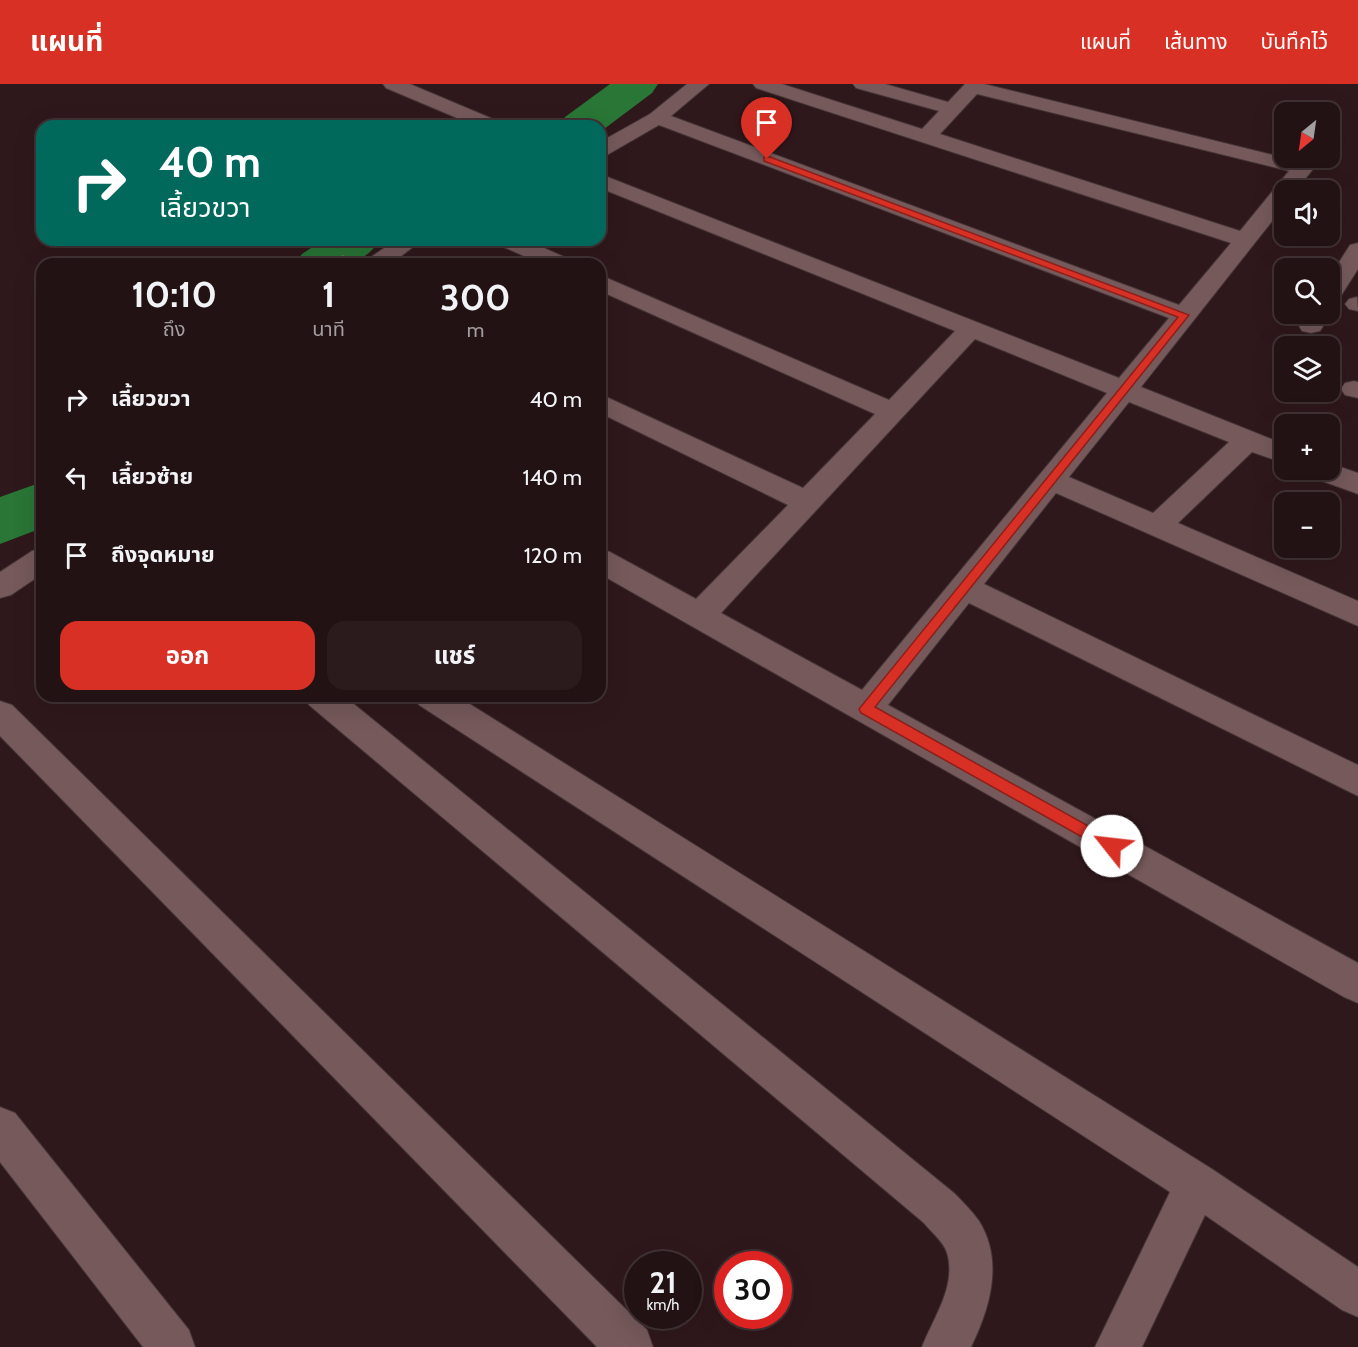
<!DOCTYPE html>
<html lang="th">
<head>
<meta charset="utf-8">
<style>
  :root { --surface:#231214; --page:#2b1b1d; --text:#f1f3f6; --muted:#a39ea0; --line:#403234; --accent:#d93025 }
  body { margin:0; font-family:Cabin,"Noto Sans Thai",sans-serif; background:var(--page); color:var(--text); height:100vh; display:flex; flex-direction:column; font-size:22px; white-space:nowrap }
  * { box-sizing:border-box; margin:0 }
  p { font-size:20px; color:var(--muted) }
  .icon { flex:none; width:33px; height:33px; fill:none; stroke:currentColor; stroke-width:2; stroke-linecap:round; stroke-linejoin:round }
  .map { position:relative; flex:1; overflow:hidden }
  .panel { position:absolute; left:36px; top:174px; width:570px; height:444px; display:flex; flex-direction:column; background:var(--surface); border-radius:18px; box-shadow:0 6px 24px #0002,0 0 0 2px var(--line) }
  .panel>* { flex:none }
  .hud { position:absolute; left:36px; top:36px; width:570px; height:126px; border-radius:18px; box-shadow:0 6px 24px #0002,0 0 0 2px var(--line); background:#00695c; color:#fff; overflow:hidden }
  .needle { width:39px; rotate:209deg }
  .tools { position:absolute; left:1274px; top:18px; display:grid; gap:12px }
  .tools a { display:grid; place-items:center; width:66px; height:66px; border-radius:12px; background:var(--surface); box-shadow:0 6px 24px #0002,0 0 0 2px var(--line); font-size:30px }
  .speed { position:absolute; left:624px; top:1167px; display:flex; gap:12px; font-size:30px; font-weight:700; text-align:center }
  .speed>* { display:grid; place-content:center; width:78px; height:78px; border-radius:50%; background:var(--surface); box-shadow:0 6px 24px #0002,0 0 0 2px var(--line); line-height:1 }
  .speed small { font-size:15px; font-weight:400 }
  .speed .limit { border:9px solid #d22; background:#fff; color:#111 }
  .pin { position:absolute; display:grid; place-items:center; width:51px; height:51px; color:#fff; margin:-62px -26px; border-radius:50% 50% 50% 0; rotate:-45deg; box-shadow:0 0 6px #0007 }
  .pin .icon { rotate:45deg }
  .me { position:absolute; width:66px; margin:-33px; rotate:299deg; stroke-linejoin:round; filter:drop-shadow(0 0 4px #0008) }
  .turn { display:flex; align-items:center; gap:21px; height:126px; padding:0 24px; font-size:27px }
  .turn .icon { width:78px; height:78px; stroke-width:2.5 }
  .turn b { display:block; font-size:42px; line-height:51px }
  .eta { display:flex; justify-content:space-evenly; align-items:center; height:102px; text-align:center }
  .eta b { font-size:36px; font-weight:700; line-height:42px }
  .button { display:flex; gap:12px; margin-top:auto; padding:12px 24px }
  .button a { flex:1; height:69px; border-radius:18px; background:var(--accent); color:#fff; font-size:24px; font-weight:700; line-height:69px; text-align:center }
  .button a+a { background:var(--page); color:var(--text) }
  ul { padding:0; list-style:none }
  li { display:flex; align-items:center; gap:18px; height:78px; padding:0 24px }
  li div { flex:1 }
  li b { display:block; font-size:22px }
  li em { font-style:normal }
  header { display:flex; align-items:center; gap:36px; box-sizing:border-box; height:84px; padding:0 30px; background:var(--accent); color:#fff }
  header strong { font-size:28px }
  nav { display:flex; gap:33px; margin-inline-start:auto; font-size:21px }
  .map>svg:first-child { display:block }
</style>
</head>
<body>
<header>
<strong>แผนที่</strong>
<nav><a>แผนที่</a><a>เส้นทาง</a><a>บันทึกไว้</a></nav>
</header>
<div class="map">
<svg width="1358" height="1263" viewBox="0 0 1358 1263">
  <rect width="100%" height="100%" fill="#2f181b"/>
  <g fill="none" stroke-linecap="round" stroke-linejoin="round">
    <g fill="#297636" fill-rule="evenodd">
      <path d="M 610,0 L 658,0 L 652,9 L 600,48 L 600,42 L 559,42 L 565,33 Z"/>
      <path d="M 323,156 L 380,156 C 358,189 329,180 294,180 L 302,170 Z"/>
      <path d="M 42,398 L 42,444 L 0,460 L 0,413 Z"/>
    </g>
    <defs>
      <g id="minor">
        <path d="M 383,0 L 410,0 L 500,38 L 503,42 L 476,42 L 386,4 Z"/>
        <path d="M 687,0 L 709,0 L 671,32 L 1179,221 L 1231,159 L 756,4 L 753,0 L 782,0 L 922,45 L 939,27 L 856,4 L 853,0 L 885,0 L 948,18 L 965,0 L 984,0 L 1310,80 L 1314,84 L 1296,106 L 1284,106 L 1284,122 L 1141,303 L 1284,360 L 1284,379 L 1252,368 L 1178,439 L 1358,517 L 1358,542 L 1056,409 L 984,500 L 1358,681 L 1358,712 L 969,519 L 888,621 L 1358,879 L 1358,919 L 1344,913 L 600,490 L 600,465 L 610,468 L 696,515 L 788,421 L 600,329 L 600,310 L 803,404 L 875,330 L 600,207 L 600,191 L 889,316 L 955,247 L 600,104 L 600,90 L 1119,294 L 1169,234 L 659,41 L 607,71 L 600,73 L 600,58 L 650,30 ZM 977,10 L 1289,87 L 1240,147 L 940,50 ZM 975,255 L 1107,309 L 862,606 L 721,529 ZM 1129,318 L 1229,358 L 1153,429 L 1069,393 Z"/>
        <path d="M 396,156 L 422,156 L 391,180 L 364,180 L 368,175 Z"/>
        <path d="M 496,156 L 526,156 L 569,175 L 573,180 L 542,180 L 499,161 Z"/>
        <path d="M 1358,159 L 1358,185 L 1337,218 L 1329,220 L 1329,194 L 1350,161 Z"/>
        <path d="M 1357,213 L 1358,227 L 1349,225 L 1345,220 L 1349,215 Z"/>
        <path d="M 1329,227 L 1331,230 L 1320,247 L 1311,249 L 1302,247 L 1299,242 L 1307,230 L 1329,230 Z"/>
        <path d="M 1354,297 L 1358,298 L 1358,314 L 1345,311 L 1341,305 L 1345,299 Z"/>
        <path d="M 1329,379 L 1358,389 L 1358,410 L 1311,393 L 1307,386 L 1329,386 Z"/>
        <path d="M 42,464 L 42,490 L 11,511 L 0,514 L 0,488 L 32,467 Z"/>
        <path d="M 305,612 L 344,612 L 954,1109 C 963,1118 972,1127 979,1137 C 1004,1177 990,1224 971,1263 L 922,1263 C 933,1234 957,1202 947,1169 C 944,1158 931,1148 924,1139 L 309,621 Z"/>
        <path d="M 415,612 L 457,612 L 1212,1085 L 1358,1183 L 1358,1233 L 1342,1226 L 1205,1131 L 1142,1263 L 1095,1263 L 1170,1108 L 419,621 Z"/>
        <path d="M 0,617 L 12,621 L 647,1246 L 653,1263 L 597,1263 L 0,652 Z"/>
        <path d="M 0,1023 L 15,1029 L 189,1246 L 195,1263 L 143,1263 L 0,1078 Z"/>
      </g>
    </defs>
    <use href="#minor" stroke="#443335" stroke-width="2"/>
    <path stroke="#857274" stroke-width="2" stroke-dasharray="3 3" stroke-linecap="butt" d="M 331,180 L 346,170"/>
    <use href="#minor" fill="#75595b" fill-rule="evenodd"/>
  </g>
  <path fill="#d93025" stroke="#8d1f18" stroke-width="1.5" d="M 764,73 L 770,73 L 1189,231 L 875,623 L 1117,758 L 1119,762 L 1117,767 L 1112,769 L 1107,767 L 861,629 L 859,625 L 1178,233 L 764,77 Z"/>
</svg>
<div class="tools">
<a><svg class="needle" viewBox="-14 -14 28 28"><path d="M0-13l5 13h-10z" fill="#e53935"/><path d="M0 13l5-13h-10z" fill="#a39ea0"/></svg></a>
<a><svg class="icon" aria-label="sound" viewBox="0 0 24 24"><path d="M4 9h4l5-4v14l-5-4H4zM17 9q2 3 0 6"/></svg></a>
<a><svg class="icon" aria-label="search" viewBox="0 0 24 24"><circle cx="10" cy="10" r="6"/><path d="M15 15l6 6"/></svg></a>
<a><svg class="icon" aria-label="layers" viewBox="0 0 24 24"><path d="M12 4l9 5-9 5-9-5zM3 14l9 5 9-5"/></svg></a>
<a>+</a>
<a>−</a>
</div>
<div class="speed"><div>21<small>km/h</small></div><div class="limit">30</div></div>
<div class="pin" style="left:767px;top:75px;background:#d93025"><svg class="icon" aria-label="arrive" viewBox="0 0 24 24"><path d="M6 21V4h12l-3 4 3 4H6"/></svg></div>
<svg class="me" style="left:1112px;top:762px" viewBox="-20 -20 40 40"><circle r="19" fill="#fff"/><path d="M0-13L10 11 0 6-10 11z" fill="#d93025"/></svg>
<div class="hud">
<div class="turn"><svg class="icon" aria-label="right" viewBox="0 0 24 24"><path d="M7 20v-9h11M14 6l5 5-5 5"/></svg><div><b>40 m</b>เลี้ยวขวา</div></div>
</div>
<section class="panel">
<div class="eta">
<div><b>10:10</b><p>ถึง</p></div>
<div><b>1</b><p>นาที</p></div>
<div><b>300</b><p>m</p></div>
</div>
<ul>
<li><svg class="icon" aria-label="right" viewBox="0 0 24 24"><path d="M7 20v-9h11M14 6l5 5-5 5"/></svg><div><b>เลี้ยวขวา</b></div><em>40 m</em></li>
<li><svg class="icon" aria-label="left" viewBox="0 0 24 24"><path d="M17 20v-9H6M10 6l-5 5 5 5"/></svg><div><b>เลี้ยวซ้าย</b></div><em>140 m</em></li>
<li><svg class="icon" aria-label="arrive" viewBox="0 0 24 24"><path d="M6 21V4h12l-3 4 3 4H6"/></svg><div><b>ถึงจุดหมาย</b></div><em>120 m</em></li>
</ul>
<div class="button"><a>ออก</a><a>แชร์</a></div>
</section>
</div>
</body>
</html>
